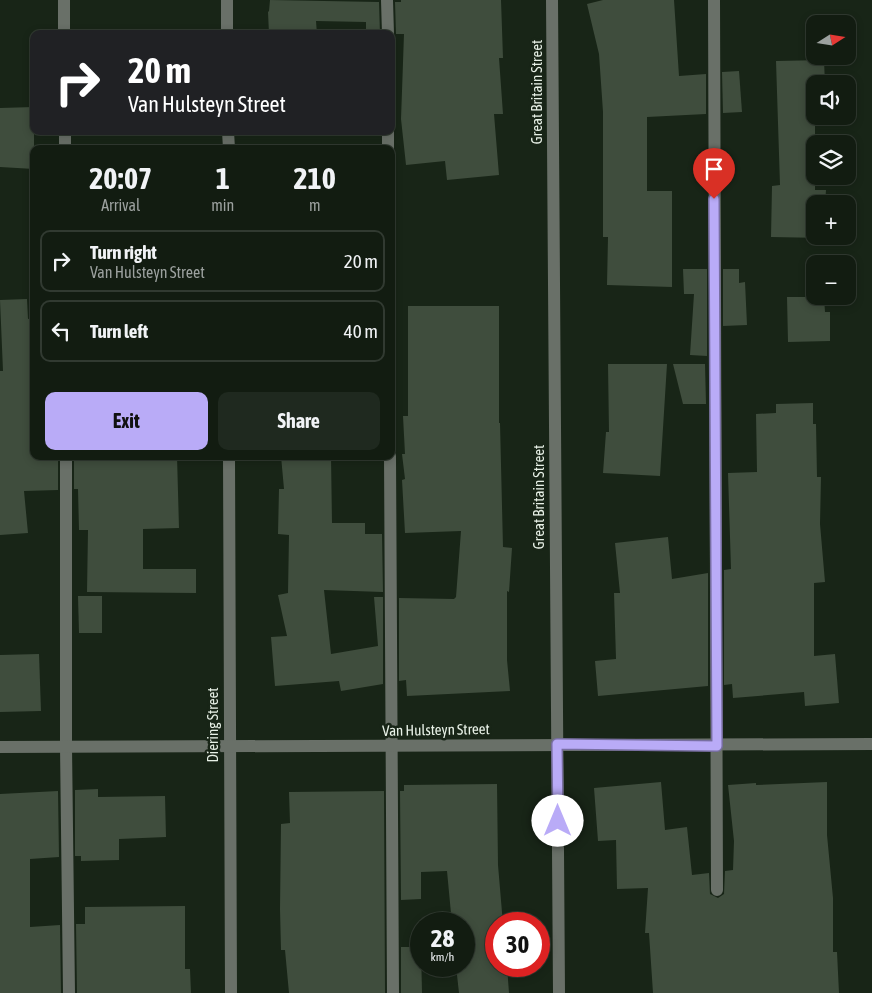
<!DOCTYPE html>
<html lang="en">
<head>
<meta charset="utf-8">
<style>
  :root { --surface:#121c11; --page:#1f291f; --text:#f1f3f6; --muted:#9ca19f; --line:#313a31; --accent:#b9abf7 }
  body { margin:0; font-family:"Asap Condensed",sans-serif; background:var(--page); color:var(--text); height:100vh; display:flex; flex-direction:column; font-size:19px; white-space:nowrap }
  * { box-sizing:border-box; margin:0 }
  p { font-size:16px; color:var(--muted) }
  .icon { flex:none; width:28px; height:28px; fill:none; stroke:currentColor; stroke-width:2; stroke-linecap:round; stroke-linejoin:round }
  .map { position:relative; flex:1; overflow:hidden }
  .side { position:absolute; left:30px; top:145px; width:365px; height:315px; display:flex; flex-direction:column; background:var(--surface); border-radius:10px; box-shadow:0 2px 8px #0003,0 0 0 1px var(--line) }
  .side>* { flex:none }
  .banner { position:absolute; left:30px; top:30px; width:365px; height:105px; border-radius:10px; box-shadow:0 2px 8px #0003,0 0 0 1px var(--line); background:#202124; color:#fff; overflow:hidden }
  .needle { width:32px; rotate:78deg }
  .fabs { position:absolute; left:806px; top:15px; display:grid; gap:10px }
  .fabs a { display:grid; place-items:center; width:50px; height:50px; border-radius:10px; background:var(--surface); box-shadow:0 2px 8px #0003,0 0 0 1px var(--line); font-size:25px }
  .speed { position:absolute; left:410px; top:912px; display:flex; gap:10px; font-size:25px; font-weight:700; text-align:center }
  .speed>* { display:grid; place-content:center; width:65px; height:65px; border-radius:50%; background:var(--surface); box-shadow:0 2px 8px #0003,0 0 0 1px var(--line); line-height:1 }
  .speed small { font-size:12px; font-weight:400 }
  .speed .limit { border:8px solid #d22; background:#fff; color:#111 }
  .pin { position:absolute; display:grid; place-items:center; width:42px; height:42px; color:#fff; margin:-51px -21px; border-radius:50% 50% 50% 0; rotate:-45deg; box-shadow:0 0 5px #0007 }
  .pin .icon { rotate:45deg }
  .me { position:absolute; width:55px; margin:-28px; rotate:0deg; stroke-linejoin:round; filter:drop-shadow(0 0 4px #0008) }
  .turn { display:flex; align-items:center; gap:18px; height:105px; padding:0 15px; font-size:22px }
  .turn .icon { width:65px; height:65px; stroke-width:2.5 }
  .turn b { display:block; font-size:35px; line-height:42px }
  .eta { display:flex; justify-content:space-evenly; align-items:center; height:85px; text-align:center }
  .eta b { font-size:30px; font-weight:700; line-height:35px }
  .action { display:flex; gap:10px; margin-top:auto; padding:10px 15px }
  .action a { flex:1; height:58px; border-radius:10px; background:var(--accent); color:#111; font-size:20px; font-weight:700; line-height:58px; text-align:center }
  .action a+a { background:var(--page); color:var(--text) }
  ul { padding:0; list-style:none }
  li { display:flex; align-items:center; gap:15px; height:62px; margin:0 10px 8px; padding:0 5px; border:2px solid var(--line); border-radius:10px }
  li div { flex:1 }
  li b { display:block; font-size:19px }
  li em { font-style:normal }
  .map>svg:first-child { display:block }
</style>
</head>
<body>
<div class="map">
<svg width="872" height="993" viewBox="0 0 872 993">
  <rect width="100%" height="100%" fill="#182517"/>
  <g fill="#3f4d3d">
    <path d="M 270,0 L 379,2 L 380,34 L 366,34 L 366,22 L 316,21 L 317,34 L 269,34 L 268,12 L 269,11 Z"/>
    <path d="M 401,0 L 501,0 L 503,58 L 499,58 L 503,114 L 494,114 L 499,175 L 447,180 L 445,161 L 406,165 L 401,119 L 404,34 L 396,34 L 395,2 L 401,2 Z"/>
    <path d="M 603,0 L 674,0 L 679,76 L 706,74 L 706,114 L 647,117 L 647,191 L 672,191 L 672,287 L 607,285 L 608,237 L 603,237 L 603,112 L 599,54 L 587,4 Z"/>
    <path d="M 824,60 L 825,84 L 815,84 L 815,190 L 826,190 L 825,204 L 815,204 L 815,236 L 824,238 L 771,237 L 772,186 L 780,185 L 776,61 Z"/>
    <path d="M 739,71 L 742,112 L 723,113 L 722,72 Z"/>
    <path d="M 34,107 L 34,169 L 0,167 L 0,108 Z"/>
    <path d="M 683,269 L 707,269 L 707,356 L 690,355 L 694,294 L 684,294 Z"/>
    <path d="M 723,269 L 739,269 L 739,283 L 745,282 L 747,325 L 723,326 Z"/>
    <path d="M 787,297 L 824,297 L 825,312 L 830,312 L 830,341 L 788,342 Z"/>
    <path d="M 27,299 L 28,319 L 34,318 L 34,456 L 58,456 L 58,490 L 24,491 L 28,533 L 0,535 L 0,371 L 3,371 L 0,300 Z"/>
    <path d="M 408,306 L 499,306 L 499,423 L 500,423 L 503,547 L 512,548 L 509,592 L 507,591 L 507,660 L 510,691 L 407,696 L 406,680 L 399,681 L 399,598 L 454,599 L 456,597 L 461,531 L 405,533 L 402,480 L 405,479 L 402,454 L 405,454 L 403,416 L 408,416 Z"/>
    <path d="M 608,364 L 667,364 L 660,476 L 603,473 L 606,432 L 609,432 Z"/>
    <path d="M 673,364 L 705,364 L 706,404 L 683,404 Z"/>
    <path d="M 813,403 L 813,424 L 816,424 L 817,477 L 821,477 L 820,524 L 825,582 L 814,583 L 814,656 L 835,654 L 839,703 L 805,706 L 804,692 L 733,698 L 732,684 L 724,685 L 724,570 L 731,569 L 728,473 L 757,472 L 756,414 L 776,413 L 776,404 Z"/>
    <path d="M 74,456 L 177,456 L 179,528 L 143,529 L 143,569 L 196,569 L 196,593 L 87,592 L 88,530 L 79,530 L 78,489 L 74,489 Z"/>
    <path d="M 281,456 L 331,456 L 332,523 L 365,523 L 365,534 L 382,534 L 383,592 L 324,590 L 331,654 L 378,646 L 374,597 L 383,597 L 383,684 L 341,691 L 339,681 L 275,686 L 271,637 L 287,636 L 278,595 L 288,593 L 289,535 L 278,534 L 279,489 L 284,489 Z"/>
    <path d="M 668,537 L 672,579 L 708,573 L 708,686 L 598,696 L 595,661 L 616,659 L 614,593 L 620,593 L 615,543 Z"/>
    <path d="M 78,596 L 102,596 L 102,633 L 79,633 Z"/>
    <path d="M 39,654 L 41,711 L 0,712 L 0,655 Z"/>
    <path d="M 661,782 L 665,830 L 687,827 L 692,875 L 709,873 L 710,894 L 718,898 L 724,894 L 725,871 L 733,870 L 734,841 L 728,785 L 756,783 L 756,785 L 827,782 L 827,835 L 833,898 L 833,952 L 837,952 L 839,993 L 653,993 L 649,933 L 645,933 L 648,888 L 617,889 L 616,840 L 598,841 L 594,788 Z"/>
    <path d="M 497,784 L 498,865 L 503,924 L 496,924 L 496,966 L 507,966 L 509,993 L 459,993 L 456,966 L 464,966 L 464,924 L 452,924 L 447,871 L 421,872 L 421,899 L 401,900 L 400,791 L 404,791 L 404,785 Z"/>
    <path d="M 98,789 L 98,797 L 165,796 L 166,837 L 119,839 L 119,860 L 81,861 L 81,856 L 75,856 L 75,790 Z"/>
    <path d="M 58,791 L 59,857 L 30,859 L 30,927 L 60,925 L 61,993 L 0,993 L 0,794 Z"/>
    <path d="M 384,791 L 385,993 L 289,993 L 285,950 L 281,950 L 280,909 L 281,824 L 290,823 L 289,792 Z"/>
    <path d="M 185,906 L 185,969 L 190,969 L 191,993 L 77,993 L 76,924 L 85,924 L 85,907 Z"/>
    <path d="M 401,947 L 421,947 L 422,993 L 401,993 Z"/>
  </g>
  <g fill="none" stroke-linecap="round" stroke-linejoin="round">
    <g stroke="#697068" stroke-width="12">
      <path d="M 64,0 L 64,34"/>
      <path d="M 227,0 L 227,34"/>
      <path d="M 387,0 L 388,34"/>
      <path d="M 552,0 L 559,993"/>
      <path d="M 714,0 L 717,890"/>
      <path d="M 65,131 L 65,149"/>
      <path d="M 228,131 L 229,149"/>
      <path d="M 388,131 L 388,149"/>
      <path d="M 66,456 L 66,746 L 69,993"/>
      <path d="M 229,456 L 231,993"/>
      <path d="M 390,456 L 393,993"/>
      <path d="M 0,747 L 872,744"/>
    </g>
  </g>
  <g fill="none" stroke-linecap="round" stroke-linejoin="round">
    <defs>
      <path id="route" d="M 558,821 L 557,744 L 717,746 L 714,199"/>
    </defs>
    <use href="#route" stroke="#786fa1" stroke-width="12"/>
    <use href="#route" stroke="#b9abf7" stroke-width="9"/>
  </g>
  <g text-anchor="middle" stroke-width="5" stroke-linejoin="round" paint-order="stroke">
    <g font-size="15" fill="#e8f1e7" stroke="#182517">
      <text transform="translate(537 92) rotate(-90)" y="5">Great Britain Street</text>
      <text transform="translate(539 497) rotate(-90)" y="5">Great Britain Street</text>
      <text transform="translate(213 725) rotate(-90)" y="5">Diering Street</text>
      <text transform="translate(436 730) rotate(-1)" y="5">Van Hulsteyn Street</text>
    </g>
  </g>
</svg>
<div class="fabs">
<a><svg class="needle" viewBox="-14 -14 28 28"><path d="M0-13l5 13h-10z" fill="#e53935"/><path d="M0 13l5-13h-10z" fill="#9ca19f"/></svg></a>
<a><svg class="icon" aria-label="sound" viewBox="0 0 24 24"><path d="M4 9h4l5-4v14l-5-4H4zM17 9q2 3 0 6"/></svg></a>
<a><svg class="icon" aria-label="layers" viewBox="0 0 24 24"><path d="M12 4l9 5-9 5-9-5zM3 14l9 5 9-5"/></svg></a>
<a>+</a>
<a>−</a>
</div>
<div class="speed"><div>28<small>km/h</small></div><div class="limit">30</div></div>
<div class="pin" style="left:714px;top:199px;background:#d93025"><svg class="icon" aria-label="arrive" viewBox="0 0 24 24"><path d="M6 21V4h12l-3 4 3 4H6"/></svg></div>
<svg class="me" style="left:558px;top:821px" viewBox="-20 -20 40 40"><circle r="19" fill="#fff"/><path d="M0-13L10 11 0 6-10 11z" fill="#b9abf7"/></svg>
<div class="banner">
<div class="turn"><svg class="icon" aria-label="right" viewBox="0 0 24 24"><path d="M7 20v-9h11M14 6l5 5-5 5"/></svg><div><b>20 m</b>Van Hulsteyn Street</div></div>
</div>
<section class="side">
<div class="eta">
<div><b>20:07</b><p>Arrival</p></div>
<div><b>1</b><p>min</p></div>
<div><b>210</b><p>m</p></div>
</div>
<ul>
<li><svg class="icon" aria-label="right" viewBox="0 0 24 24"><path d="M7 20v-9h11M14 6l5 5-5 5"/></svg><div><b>Turn right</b><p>Van Hulsteyn Street</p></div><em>20 m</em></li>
<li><svg class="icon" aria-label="left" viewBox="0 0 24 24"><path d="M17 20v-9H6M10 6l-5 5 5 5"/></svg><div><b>Turn left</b></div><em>40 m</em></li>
</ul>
<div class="action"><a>Exit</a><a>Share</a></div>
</section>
</div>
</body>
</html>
